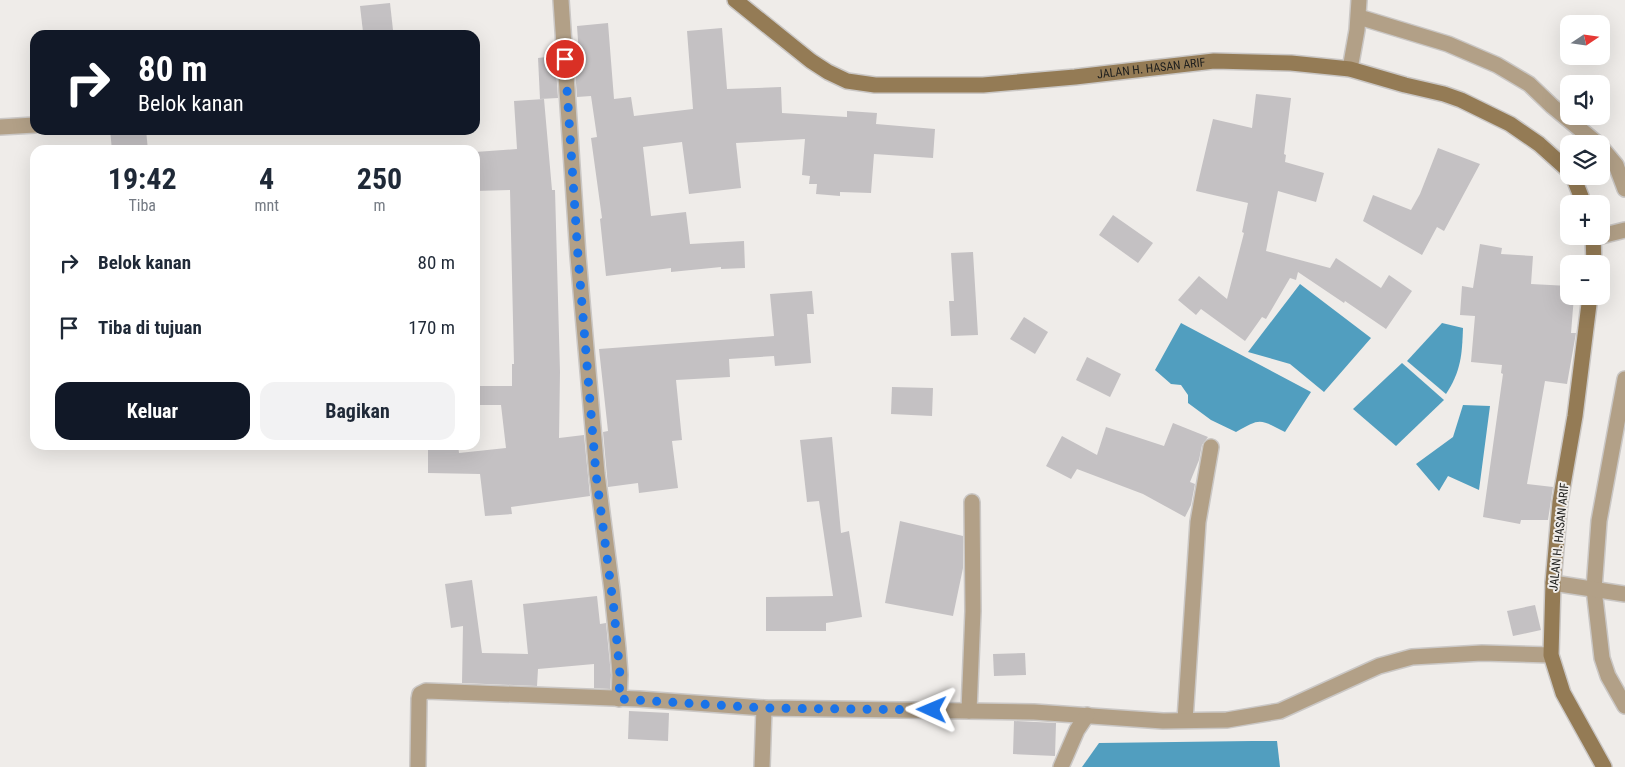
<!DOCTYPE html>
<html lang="id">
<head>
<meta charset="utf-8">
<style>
  :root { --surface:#fff; --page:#f2f2f3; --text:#1f2937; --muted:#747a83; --accent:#111827 }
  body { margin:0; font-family:"Roboto Condensed",sans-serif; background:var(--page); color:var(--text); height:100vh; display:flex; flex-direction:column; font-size:19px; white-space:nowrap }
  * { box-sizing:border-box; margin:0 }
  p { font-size:16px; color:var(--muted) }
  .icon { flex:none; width:28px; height:28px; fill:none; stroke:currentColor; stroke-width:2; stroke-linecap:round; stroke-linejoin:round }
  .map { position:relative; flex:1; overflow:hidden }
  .details { position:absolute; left:30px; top:145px; width:450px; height:305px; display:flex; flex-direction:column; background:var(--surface); border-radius:15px; box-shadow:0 5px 20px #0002 }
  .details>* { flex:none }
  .banner { position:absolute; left:30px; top:30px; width:450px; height:105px; border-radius:15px; box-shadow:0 5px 20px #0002; background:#111827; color:#fff; overflow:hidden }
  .needle { width:32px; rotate:77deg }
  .tools { position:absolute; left:1560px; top:15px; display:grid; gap:10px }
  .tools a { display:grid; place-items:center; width:50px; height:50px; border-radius:10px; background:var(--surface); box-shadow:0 5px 20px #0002; font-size:25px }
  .pin { position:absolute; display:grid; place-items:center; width:42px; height:42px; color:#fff; margin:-21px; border:2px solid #fff; border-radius:50%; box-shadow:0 1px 5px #0007 }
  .me { position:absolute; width:55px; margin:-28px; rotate:271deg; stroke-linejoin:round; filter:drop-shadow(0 0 4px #0008) }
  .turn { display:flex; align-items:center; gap:18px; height:105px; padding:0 25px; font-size:22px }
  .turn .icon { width:65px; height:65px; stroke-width:2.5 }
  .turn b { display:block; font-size:35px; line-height:42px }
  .eta { display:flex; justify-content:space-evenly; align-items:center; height:85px; text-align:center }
  .eta b { font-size:30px; font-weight:700; line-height:35px }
  .action { display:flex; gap:10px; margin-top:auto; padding:10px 25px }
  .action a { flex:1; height:58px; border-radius:15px; background:var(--accent); color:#fff; font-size:20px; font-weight:700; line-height:58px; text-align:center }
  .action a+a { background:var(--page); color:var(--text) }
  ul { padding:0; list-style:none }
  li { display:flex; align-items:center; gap:15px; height:65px; padding:0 25px }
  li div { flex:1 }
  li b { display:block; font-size:19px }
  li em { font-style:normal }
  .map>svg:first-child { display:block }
</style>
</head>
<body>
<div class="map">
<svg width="1625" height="767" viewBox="0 0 1625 767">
  <rect width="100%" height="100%" fill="#efece9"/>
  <g fill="#519ebf">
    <path d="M 1300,284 L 1371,338 L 1324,392 L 1290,364 L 1248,352 Z"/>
    <path d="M 1181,323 L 1311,392 L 1285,432 C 1259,419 1261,418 1236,432 L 1211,420 L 1188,403 L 1188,395 L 1181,385 L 1171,384 L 1155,370 Z"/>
    <path d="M 1442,323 L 1463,328 C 1462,355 1461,371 1446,394 L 1407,361 Z"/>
    <path d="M 1402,363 L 1444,400 L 1396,446 L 1353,409 Z"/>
    <path d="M 1463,405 L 1490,406 L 1479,490 L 1448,476 L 1439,491 L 1416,464 L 1453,437 Z"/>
    <path d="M 1252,741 L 1277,741 L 1280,767 L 1082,767 L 1099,743 Z"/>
  </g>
  <g fill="#c4c1c3">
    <path d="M 390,3 L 393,30 L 363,32 L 360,6 Z"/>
    <path d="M 608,23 L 614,99 L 631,97 L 634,116 L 693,109 L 687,31 L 722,28 L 727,89 L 781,87 L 782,113 L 847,117 L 847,111 L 877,113 L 876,124 L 935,129 L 933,158 L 874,154 L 871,193 L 840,192 L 840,196 L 816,194 L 817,184 L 809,184 L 810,176 L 802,175 L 805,139 L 736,143 L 741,188 L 689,194 L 682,142 L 643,147 L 651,216 L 686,212 L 690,244 L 744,241 L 745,268 L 721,269 L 721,267 L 671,272 L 671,268 L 606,276 L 600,219 L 602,218 L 591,138 L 597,137 L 591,96 L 577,97 L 574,55 L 579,55 L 577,26 Z"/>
    <path d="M 555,56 L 558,98 L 540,99 L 538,58 Z"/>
    <path d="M 1256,94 L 1291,98 L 1284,154 L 1286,155 L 1285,162 L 1324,173 L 1316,202 L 1278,191 L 1266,251 L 1330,268 L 1336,258 L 1381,288 L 1389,275 L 1412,291 L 1386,329 L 1345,301 L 1344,303 L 1298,272 L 1296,280 L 1290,278 L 1266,319 L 1262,317 L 1245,341 L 1201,309 L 1196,315 L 1178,300 L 1199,276 L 1227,299 L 1244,233 L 1242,232 L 1248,203 L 1196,191 L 1213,119 L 1252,128 Z"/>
    <path d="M 544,99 L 552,190 L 555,190 L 560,372 L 559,438 L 584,435 L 590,496 L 511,507 L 512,514 L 485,516 L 480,474 L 428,473 L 428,445 L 458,445 L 459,453 L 506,448 L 501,405 L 479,405 L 479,386 L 512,386 L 512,364 L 514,364 L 510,190 L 475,191 L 475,152 L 517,149 L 514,101 Z"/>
    <path d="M 110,130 L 146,130 L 148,150 L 112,150 Z"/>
    <path d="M 1438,148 L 1480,164 L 1444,231 L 1437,227 L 1422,255 L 1363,221 L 1373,195 L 1411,210 L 1420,194 Z"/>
    <path d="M 1113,215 L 1153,243 L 1138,263 L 1099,235 Z"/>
    <path d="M 1480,244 L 1502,248 L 1501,254 L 1533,256 L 1531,284 L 1569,286 L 1569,296 L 1574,296 L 1571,333 L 1576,333 L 1567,384 L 1545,381 L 1527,484 L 1553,487 L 1548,520 L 1521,520 L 1520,524 L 1483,517 L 1503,374 L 1501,373 L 1502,365 L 1471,362 L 1475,316 L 1460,315 L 1462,286 L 1473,288 Z"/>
    <path d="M 973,252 L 978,335 L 951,336 L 949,301 L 954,301 L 951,253 Z"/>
    <path d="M 812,291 L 814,314 L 807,314 L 811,363 L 775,366 L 774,356 L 729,359 L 730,377 L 676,380 L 682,440 L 672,441 L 678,488 L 639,493 L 638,483 L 608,487 L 603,432 L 608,431 L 599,349 L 774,336 L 770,294 Z"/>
    <path d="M 1024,317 L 1048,332 L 1035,354 L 1010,339 Z"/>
    <path d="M 1087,357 L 1121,374 L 1110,397 L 1076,380 Z"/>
    <path d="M 892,387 L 933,388 L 932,416 L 891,414 Z"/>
    <path d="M 1173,423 L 1208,437 L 1202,445 L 1199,460 L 1190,482 L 1195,484 L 1191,505 L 1185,517 L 1143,494 L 1077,469 L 1071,479 L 1046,466 L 1062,436 L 1097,455 L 1106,427 L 1164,446 Z"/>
    <path d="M 832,437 L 841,533 L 849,531 L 862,617 L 826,623 L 826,631 L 766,631 L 766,597 L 833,596 L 819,501 L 807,502 L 800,440 Z"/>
    <path d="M 900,521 L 963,536 L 963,568 L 953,616 L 885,603 Z"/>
    <path d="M 472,580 L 482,653 L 528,654 L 523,604 L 597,596 L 600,624 L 606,623 L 611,675 L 610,689 L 594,688 L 594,664 L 538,669 L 537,686 L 462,683 L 463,626 L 451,628 L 445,584 Z"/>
    <path d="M 1535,605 L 1541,630 L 1513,636 L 1507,611 Z"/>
    <path d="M 1025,653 L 1026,675 L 994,676 L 993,654 Z"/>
    <path d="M 629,711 L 669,713 L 668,741 L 628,739 Z"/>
    <path d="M 1014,721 L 1056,723 L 1055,756 L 1013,754 Z"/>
  </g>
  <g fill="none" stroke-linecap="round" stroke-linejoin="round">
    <defs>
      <g id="street">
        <path d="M 561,0 L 578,256 L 597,474 L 612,590 L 618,649 L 620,675 L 619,699"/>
        <path d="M 1359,17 L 1448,44 L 1497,65 L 1529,84 L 1552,106 L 1598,144"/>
        <path d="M 1350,69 L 1357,30 L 1359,0"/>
        <path d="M 0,127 L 35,125"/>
        <path d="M 1601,147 L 1616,165 L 1625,189"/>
        <path d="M 1601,236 L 1625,230"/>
        <path d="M 1625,379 L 1599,521 L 1594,589 L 1602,658 L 1608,676 L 1625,706"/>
        <path d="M 1553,583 L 1625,594"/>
        <path d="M 969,711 L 973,611 L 972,502"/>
        <path d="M 1185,720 L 1198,522 L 1211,447"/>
        <path d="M 418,767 L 419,699 L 420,694 L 426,691 L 639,699 L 764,708 L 1034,712 L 1163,721 L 1227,720 L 1280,711 L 1379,666 L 1412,657 L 1482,653 L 1551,655"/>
        <path d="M 762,767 L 764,708"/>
        <path d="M 1061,767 L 1077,730 L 1087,715"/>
      </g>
      <g id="secondary">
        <path id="s1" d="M 735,0 L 811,61 L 828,72 L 847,81 L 875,85 L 983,85 L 1075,77 L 1214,61 L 1291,63 L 1350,69 L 1405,85 L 1444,94 L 1461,100 L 1510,124 L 1539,144 L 1569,171"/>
        <path d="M 1573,176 L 1584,204"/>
        <path d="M 1593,236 L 1594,264"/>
        <path d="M 1590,296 L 1575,416 L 1560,502 L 1553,583 L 1551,655 L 1563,693 L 1604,767"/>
      </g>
    </defs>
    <use href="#street" stroke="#cac7c5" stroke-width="18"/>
    <use href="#secondary" stroke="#cac7c5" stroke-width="18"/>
    <use href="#street" stroke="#b2a087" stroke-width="15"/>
    <use href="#secondary" stroke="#947b55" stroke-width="15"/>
  </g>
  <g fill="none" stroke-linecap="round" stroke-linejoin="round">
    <path stroke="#1a73e8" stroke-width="9" stroke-dasharray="0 16.2" d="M 565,59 L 578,256 L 596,474 L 614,610 L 620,675 L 619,699 L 764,708 L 932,710"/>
  </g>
  <g text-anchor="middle" stroke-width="4" stroke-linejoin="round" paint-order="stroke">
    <g font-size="12" fill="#21211f" stroke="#efece9">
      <text dy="4" stroke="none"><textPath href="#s1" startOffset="444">JALAN H. HASAN ARIF</textPath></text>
      <text transform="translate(1559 537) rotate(-84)" y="4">JALAN H. HASAN ARIF</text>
    </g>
  </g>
</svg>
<div class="tools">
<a><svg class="needle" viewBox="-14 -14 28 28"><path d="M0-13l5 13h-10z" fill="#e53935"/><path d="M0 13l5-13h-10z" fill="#747a83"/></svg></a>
<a><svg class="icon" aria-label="sound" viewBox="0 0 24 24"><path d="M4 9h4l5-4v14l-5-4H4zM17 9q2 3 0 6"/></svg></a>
<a><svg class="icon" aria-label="layers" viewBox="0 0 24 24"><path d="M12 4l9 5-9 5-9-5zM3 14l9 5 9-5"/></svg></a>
<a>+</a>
<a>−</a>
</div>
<div class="pin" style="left:565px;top:59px;background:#d93025"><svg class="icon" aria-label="arrive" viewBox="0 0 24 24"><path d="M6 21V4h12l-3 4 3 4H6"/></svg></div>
<svg class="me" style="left:932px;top:710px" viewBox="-20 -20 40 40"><path d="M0-17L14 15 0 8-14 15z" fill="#1a73e8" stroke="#fff" stroke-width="4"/></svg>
<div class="banner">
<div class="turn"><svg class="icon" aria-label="right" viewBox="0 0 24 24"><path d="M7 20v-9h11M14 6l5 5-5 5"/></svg><div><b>80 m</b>Belok kanan</div></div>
</div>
<section class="details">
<div class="eta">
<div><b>19:42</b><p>Tiba</p></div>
<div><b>4</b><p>mnt</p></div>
<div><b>250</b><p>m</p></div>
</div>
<ul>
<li><svg class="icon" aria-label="right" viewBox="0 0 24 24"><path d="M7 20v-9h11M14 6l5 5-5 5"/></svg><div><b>Belok kanan</b></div><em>80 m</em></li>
<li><svg class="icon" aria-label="arrive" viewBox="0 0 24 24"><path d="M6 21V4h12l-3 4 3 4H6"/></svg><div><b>Tiba di tujuan</b></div><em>170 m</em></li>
</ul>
<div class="action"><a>Keluar</a><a>Bagikan</a></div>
</section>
</div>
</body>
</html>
